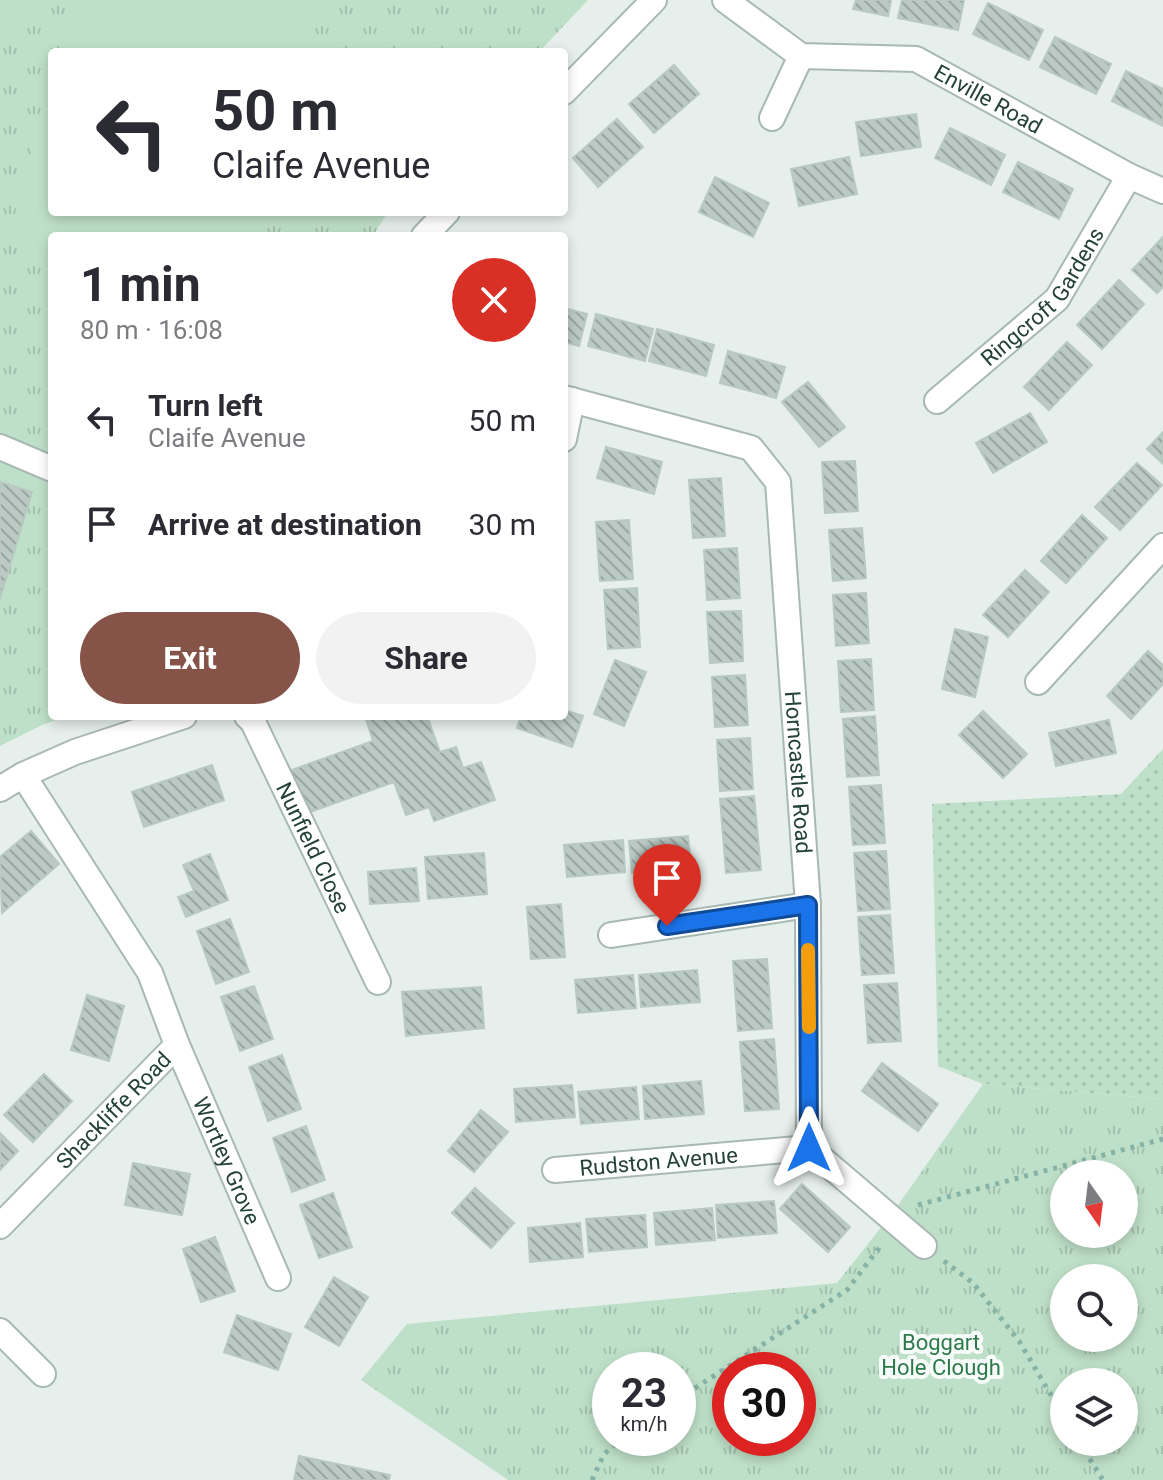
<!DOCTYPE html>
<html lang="en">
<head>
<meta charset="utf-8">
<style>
  :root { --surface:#fff; --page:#f2f2f3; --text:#2b2b33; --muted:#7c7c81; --accent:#855347 }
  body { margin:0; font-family:Roboto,sans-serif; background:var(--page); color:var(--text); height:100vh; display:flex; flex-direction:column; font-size:30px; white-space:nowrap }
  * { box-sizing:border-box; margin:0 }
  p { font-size:26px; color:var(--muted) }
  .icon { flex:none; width:44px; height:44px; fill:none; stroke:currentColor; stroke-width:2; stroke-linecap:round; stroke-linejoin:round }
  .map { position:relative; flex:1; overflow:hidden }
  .side { position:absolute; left:48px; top:232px; width:520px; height:488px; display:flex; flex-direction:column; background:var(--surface); border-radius:8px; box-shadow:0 4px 12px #0003 }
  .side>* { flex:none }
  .hud { position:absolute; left:48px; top:48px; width:520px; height:168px; border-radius:8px; box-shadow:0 4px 12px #0003; background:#fff; color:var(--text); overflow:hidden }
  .needle { width:52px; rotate:166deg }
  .fabs { position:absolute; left:1050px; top:1160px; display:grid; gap:16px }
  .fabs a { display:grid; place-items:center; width:88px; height:88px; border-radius:50%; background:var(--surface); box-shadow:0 4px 12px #0003; font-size:40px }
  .speed { position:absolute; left:592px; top:1352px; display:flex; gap:16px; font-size:40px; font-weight:700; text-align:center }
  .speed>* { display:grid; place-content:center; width:104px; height:104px; border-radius:50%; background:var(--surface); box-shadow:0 4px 12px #0003; line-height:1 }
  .speed small { font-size:20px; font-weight:400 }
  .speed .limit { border:12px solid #d22; background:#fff; color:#111 }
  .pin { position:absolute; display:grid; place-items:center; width:68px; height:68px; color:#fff; margin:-82px -34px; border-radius:50% 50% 50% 0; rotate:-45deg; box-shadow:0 0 8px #0007 }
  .pin .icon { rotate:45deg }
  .me { position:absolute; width:88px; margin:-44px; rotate:0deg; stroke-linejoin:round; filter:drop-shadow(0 0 6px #0008) }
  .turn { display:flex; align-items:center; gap:28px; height:168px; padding:0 32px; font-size:36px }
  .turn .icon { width:104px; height:104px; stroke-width:2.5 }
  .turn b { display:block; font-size:56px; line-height:68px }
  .round { display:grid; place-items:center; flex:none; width:84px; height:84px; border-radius:42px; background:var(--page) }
  .head { display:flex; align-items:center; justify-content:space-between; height:136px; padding:0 32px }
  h1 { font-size:48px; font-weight:700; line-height:60px }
  .button { display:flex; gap:16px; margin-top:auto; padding:16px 32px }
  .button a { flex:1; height:92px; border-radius:48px; background:var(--accent); color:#fff; font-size:32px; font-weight:700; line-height:92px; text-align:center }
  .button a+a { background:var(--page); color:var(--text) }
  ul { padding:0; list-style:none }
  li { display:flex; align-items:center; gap:24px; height:104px; padding:0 32px }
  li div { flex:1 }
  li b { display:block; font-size:30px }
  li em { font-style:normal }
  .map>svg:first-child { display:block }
</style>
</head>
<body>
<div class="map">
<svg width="1163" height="1480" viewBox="0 0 1163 1480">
  <defs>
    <pattern id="grass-dots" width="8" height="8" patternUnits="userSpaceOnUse" patternTransform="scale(2)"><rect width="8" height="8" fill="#bfe0c8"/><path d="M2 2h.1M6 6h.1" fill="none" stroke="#a4c1ad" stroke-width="1.8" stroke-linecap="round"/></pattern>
    <pattern id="park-tufts" width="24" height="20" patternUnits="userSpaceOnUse" patternTransform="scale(2)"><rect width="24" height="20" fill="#bfe0c8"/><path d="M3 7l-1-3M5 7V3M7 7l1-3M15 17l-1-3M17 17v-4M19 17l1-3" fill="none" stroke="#a4c1ad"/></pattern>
    <pattern id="building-back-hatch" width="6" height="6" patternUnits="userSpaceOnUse" patternTransform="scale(2)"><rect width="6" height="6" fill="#bbcac4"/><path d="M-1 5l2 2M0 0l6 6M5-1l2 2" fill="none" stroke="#98a6a0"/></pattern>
  </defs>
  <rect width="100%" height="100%" fill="#e6efeb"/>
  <path fill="url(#grass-dots)" d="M 1163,749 L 1163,1099 L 983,1084 L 938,1066 L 932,804 L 1121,794 Z"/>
  <g fill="url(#park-tufts)" fill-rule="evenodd">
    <path d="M 0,0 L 588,0 L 539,52 L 52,52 L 52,212 L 388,212 L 373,236 L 52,236 L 52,716 L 68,716 L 42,725 L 0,746 Z"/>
    <path d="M 983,1084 L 1163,1099 L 1163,1480 L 508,1480 L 361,1380 L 407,1324 L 837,1283 L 894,1211 ZM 1064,1174 L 1124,1174 L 1124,1234 L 1064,1234 ZM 1064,1278 L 1124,1278 L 1124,1338 L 1064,1338 ZM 610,1370 L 678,1370 L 678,1438 L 610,1438 ZM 730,1370 L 798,1370 L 798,1438 L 730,1438 ZM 1064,1382 L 1124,1382 L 1124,1442 L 1064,1442 Z"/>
  </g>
  <g fill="#bfe0c8">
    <path d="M 0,0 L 22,0 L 10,42 L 0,39 Z"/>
    <path d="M 74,0 L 320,0 L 306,52 L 59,52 Z"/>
    <path d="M 52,79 L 52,212 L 262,212 L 255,236 L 52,236 L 52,244 L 10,232 Z"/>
  </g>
  <g fill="url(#building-back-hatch)" stroke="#b8c9c2" stroke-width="2">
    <path d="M 856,0 L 891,0 L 888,16 L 853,9 Z"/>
    <path d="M 902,0 L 964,0 L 958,30 L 898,18 Z"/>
    <path d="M 988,3 L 1043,30 L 1029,60 L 973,34 Z"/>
    <path d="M 1055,37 L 1111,64 L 1096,94 L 1040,67 Z"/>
    <path d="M 674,65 L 699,94 L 654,133 L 629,104 Z"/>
    <path d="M 1126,71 L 1163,89 L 1163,126 L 1112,101 Z"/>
    <path d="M 916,114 L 921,147 L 861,156 L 856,122 Z"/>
    <path d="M 617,119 L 643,147 L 598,187 L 573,158 Z"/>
    <path d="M 950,128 L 1005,155 L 991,185 L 935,158 Z"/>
    <path d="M 849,157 L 857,194 L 799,206 L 791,169 Z"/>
    <path d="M 1018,162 L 1073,189 L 1059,219 L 1003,192 Z"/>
    <path d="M 715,177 L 769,203 L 753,237 L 699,212 Z"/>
    <path d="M 1163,237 L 1163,287 L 1157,293 L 1132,270 Z"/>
    <path d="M 1119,280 L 1144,304 L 1102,349 L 1077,325 Z"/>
    <path d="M 564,308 L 587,314 L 579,346 L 564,342 Z"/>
    <path d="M 596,314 L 653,329 L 645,361 L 588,346 Z"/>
    <path d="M 657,329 L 714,345 L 706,376 L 649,361 Z"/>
    <path d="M 1067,342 L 1092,365 L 1049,410 L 1024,387 Z"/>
    <path d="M 728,351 L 785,367 L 776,398 L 720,383 Z"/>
    <path d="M 808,382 L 845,427 L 819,447 L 782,402 Z"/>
    <path d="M 1030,413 L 1047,442 L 993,473 L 976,443 Z"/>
    <path d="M 1163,432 L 1163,464 L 1147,449 Z"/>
    <path d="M 606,447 L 662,462 L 654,494 L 597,478 Z"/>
    <path d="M 855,461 L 858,511 L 825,513 L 822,462 Z"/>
    <path d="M 1137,463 L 1162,485 L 1120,530 L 1095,507 Z"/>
    <path d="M 721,478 L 725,536 L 693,538 L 689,480 Z"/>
    <path d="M 0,482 L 32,492 L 0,599 Z"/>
    <path d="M 1082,515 L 1107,538 L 1066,583 L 1041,561 Z"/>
    <path d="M 629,520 L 633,579 L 600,581 L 596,522 Z"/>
    <path d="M 862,528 L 866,578 L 833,581 L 829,530 Z"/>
    <path d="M 737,548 L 740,598 L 707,600 L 704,550 Z"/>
    <path d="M 1025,570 L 1049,592 L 1008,637 L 983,615 Z"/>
    <path d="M 637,588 L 640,647 L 608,649 L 604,590 Z"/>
    <path d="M 866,593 L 869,643 L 836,646 L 833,595 Z"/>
    <path d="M 741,611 L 743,661 L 710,663 L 707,612 Z"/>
    <path d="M 955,629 L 988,637 L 975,697 L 942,689 Z"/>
    <path d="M 1148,651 L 1163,665 L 1163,684 L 1131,719 L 1107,696 Z"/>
    <path d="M 871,659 L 874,710 L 841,712 L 838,661 Z"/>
    <path d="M 615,660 L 646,672 L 624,726 L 594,714 Z"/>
    <path d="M 745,675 L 748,725 L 715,727 L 712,677 Z"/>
    <path d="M 564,710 L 583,716 L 572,747 L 517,728 L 521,716 L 564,716 Z"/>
    <path d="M 983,711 L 1027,754 L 1003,778 L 959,735 Z"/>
    <path d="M 365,716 L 427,716 L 440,752 L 456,747 L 463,768 L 481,762 L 495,800 L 434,821 L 429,807 L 406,815 L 394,782 L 299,816 L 283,773 L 373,741 Z"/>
    <path d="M 875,716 L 879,775 L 847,777 L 843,719 Z"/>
    <path d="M 1109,720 L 1116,753 L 1056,766 L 1049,733 Z"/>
    <path d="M 750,738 L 753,789 L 720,791 L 717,740 Z"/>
    <path d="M 212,765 L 224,800 L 144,827 L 132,792 Z"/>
    <path d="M 881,785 L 885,843 L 853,845 L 849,787 Z"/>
    <path d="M 754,796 L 761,870 L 726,873 L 720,799 Z"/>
    <path d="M 31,831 L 59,864 L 2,913 L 0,857 Z"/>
    <path d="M 688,836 L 691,868 L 632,873 L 629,841 Z"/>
    <path d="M 623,840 L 625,872 L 567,877 L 564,845 Z"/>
    <path d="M 886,851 L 890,909 L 858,911 L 854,853 Z"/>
    <path d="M 484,853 L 487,894 L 428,899 L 425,857 Z"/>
    <path d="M 210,854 L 228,900 L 186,917 L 178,897 L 194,891 L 183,865 Z"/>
    <path d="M 416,868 L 419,901 L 370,904 L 368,872 Z"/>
    <path d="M 561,904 L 565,957 L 531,959 L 527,907 Z"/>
    <path d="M 890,915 L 894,973 L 862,975 L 858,917 Z"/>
    <path d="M 230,919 L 249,972 L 216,984 L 197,931 Z"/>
    <path d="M 767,959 L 772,1028 L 738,1031 L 733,961 Z"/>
    <path d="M 697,970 L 700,1002 L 641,1007 L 639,975 Z"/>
    <path d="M 633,975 L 636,1008 L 578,1013 L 575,980 Z"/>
    <path d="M 897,983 L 901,1041 L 868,1043 L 864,985 Z"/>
    <path d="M 254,986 L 273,1039 L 240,1051 L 221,997 Z"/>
    <path d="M 481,987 L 484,1028 L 406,1036 L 402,992 Z"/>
    <path d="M 87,995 L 124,1006 L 109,1061 L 71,1050 Z"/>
    <path d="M 774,1039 L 779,1109 L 745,1111 L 740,1042 Z"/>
    <path d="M 282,1055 L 301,1109 L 268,1121 L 249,1067 Z"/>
    <path d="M 882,1063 L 938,1104 L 918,1131 L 862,1091 Z"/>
    <path d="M 44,1074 L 72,1101 L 33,1142 L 4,1115 Z"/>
    <path d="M 701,1081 L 704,1114 L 645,1119 L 643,1086 Z"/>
    <path d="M 572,1085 L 575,1117 L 516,1122 L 514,1089 Z"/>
    <path d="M 636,1087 L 639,1119 L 581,1124 L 578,1092 Z"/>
    <path d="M 481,1110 L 508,1132 L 474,1172 L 448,1151 Z"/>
    <path d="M 306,1126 L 325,1180 L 292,1192 L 273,1138 Z"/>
    <path d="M 0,1133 L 18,1151 L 0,1170 Z"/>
    <path d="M 133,1163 L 190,1174 L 182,1215 L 125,1205 Z"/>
    <path d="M 802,1184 L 850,1227 L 828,1252 L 780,1209 Z"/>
    <path d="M 475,1188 L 514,1223 L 491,1248 L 452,1213 Z"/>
    <path d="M 333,1193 L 352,1247 L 319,1258 L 300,1205 Z"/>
    <path d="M 774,1201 L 777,1233 L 718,1238 L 716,1205 Z"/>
    <path d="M 712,1208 L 715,1240 L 656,1245 L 654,1213 Z"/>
    <path d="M 645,1215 L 647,1247 L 589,1252 L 586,1219 Z"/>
    <path d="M 580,1223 L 583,1257 L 530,1262 L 528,1228 Z"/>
    <path d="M 215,1237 L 235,1291 L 201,1302 L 183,1249 Z"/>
    <path d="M 334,1277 L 368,1297 L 339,1346 L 305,1327 Z"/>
    <path d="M 237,1315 L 291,1334 L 278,1370 L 224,1352 Z"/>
    <path d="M 299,1456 L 390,1475 L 389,1480 L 294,1480 Z"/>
  </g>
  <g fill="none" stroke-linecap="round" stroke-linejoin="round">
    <defs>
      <g id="minor">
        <path id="s1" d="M 725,0 L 801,56 L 916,59 L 1129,176 L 1163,191"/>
        <path d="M 564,92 L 654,0"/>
        <path d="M 772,118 L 801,56"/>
        <path d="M 424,236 L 447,212"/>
        <path id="s2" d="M 564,398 L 751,448 L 778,482 L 808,905 L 809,1148 L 924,1246"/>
        <path id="s3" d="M 937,401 L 1057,299 L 1129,176"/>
        <path d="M 564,439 L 572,400"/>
        <path d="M 0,447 L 52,469"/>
        <path d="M 1038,682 L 1163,546"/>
        <path id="s4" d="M 247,716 L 253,722 L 378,982"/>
        <path d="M 0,789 L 23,775 L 75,752 L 184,716"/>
        <path d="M 611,935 L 808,905"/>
        <path id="s5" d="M 177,1045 L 278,1278"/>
        <path id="s6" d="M 555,1170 L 809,1148"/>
        <path id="s7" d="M 0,1226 L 177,1045 L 150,973 L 23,775"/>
        <path d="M 0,1331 L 43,1374"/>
      </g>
    </defs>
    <use href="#minor" stroke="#a8b8b2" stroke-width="28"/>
    <g stroke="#86b3a5" stroke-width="5" stroke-dasharray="4 6" stroke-linecap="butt">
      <path d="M 918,1205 L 1163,1139"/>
      <path d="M 944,1261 L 973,1283 L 1019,1341 L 1064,1417"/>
      <path d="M 678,1399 L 847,1290 L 882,1244"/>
      <path d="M 1079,1442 L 1103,1480"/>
      <path d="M 592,1480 L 604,1454 L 624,1438"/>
    </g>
    <use href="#minor" stroke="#fff" stroke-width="24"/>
  </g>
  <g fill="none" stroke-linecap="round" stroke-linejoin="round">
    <defs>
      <path id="route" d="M 667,926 L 808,905 L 809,1148"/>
    </defs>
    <use href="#route" stroke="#114b97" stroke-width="20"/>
    <use href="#route" stroke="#1a73e8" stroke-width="14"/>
    <path stroke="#f59e0b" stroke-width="14" d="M 808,950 L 809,1027"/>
  </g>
  <g text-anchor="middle" stroke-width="8" stroke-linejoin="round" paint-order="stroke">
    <g font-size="22" fill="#24423a" stroke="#f7fbf9">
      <text dy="8" stroke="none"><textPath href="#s1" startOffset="292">Enville Road</textPath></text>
      <text dy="8" stroke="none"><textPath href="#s3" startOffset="150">Ringcroft Gardens</textPath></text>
      <text dy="8" stroke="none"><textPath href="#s2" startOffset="528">Horncastle Road</textPath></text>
      <text dy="8" stroke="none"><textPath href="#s4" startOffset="148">Nunfield Close</textPath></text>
      <text dy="8" stroke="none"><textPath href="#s7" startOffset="162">Shackliffe Road</textPath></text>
      <text dy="8" stroke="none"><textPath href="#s5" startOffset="126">Wortley Grove</textPath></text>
      <text dy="8" stroke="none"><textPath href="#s6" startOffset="104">Rudston Avenue</textPath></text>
    </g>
    <g font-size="22" fill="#2d7a4b" stroke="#f7fbf9">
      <text x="941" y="1350">Boggart<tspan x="941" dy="25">Hole Clough</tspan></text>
    </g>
  </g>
</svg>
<div class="fabs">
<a><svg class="needle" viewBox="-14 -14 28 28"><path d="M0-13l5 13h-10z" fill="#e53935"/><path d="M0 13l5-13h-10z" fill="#7c7c81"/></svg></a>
<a><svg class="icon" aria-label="search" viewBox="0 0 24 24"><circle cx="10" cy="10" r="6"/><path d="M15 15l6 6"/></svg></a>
<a><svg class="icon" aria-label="layers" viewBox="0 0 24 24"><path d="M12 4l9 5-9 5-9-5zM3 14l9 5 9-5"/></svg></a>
</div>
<div class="speed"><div>23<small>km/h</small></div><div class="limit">30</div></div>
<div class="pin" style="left:667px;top:926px;background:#d93025"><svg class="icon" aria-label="arrive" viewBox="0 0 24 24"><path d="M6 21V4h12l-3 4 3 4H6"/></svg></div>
<svg class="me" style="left:809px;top:1148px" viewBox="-20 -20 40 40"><path d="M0-17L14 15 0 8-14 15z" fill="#1a73e8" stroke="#fff" stroke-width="4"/></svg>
<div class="hud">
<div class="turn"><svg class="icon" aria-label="left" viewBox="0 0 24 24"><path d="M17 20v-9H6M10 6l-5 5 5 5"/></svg><div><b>50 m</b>Claife Avenue</div></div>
</div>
<section class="side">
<div class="head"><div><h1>1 min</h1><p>80 m · 16:08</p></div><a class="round" style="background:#d93025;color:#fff"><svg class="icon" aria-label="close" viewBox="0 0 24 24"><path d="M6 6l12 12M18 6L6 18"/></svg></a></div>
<ul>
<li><svg class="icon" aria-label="left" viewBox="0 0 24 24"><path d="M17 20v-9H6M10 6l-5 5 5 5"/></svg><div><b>Turn left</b><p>Claife Avenue</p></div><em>50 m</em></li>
<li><svg class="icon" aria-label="arrive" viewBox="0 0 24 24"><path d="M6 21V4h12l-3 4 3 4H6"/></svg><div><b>Arrive at destination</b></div><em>30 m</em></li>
</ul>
<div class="button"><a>Exit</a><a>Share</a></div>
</section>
</div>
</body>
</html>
